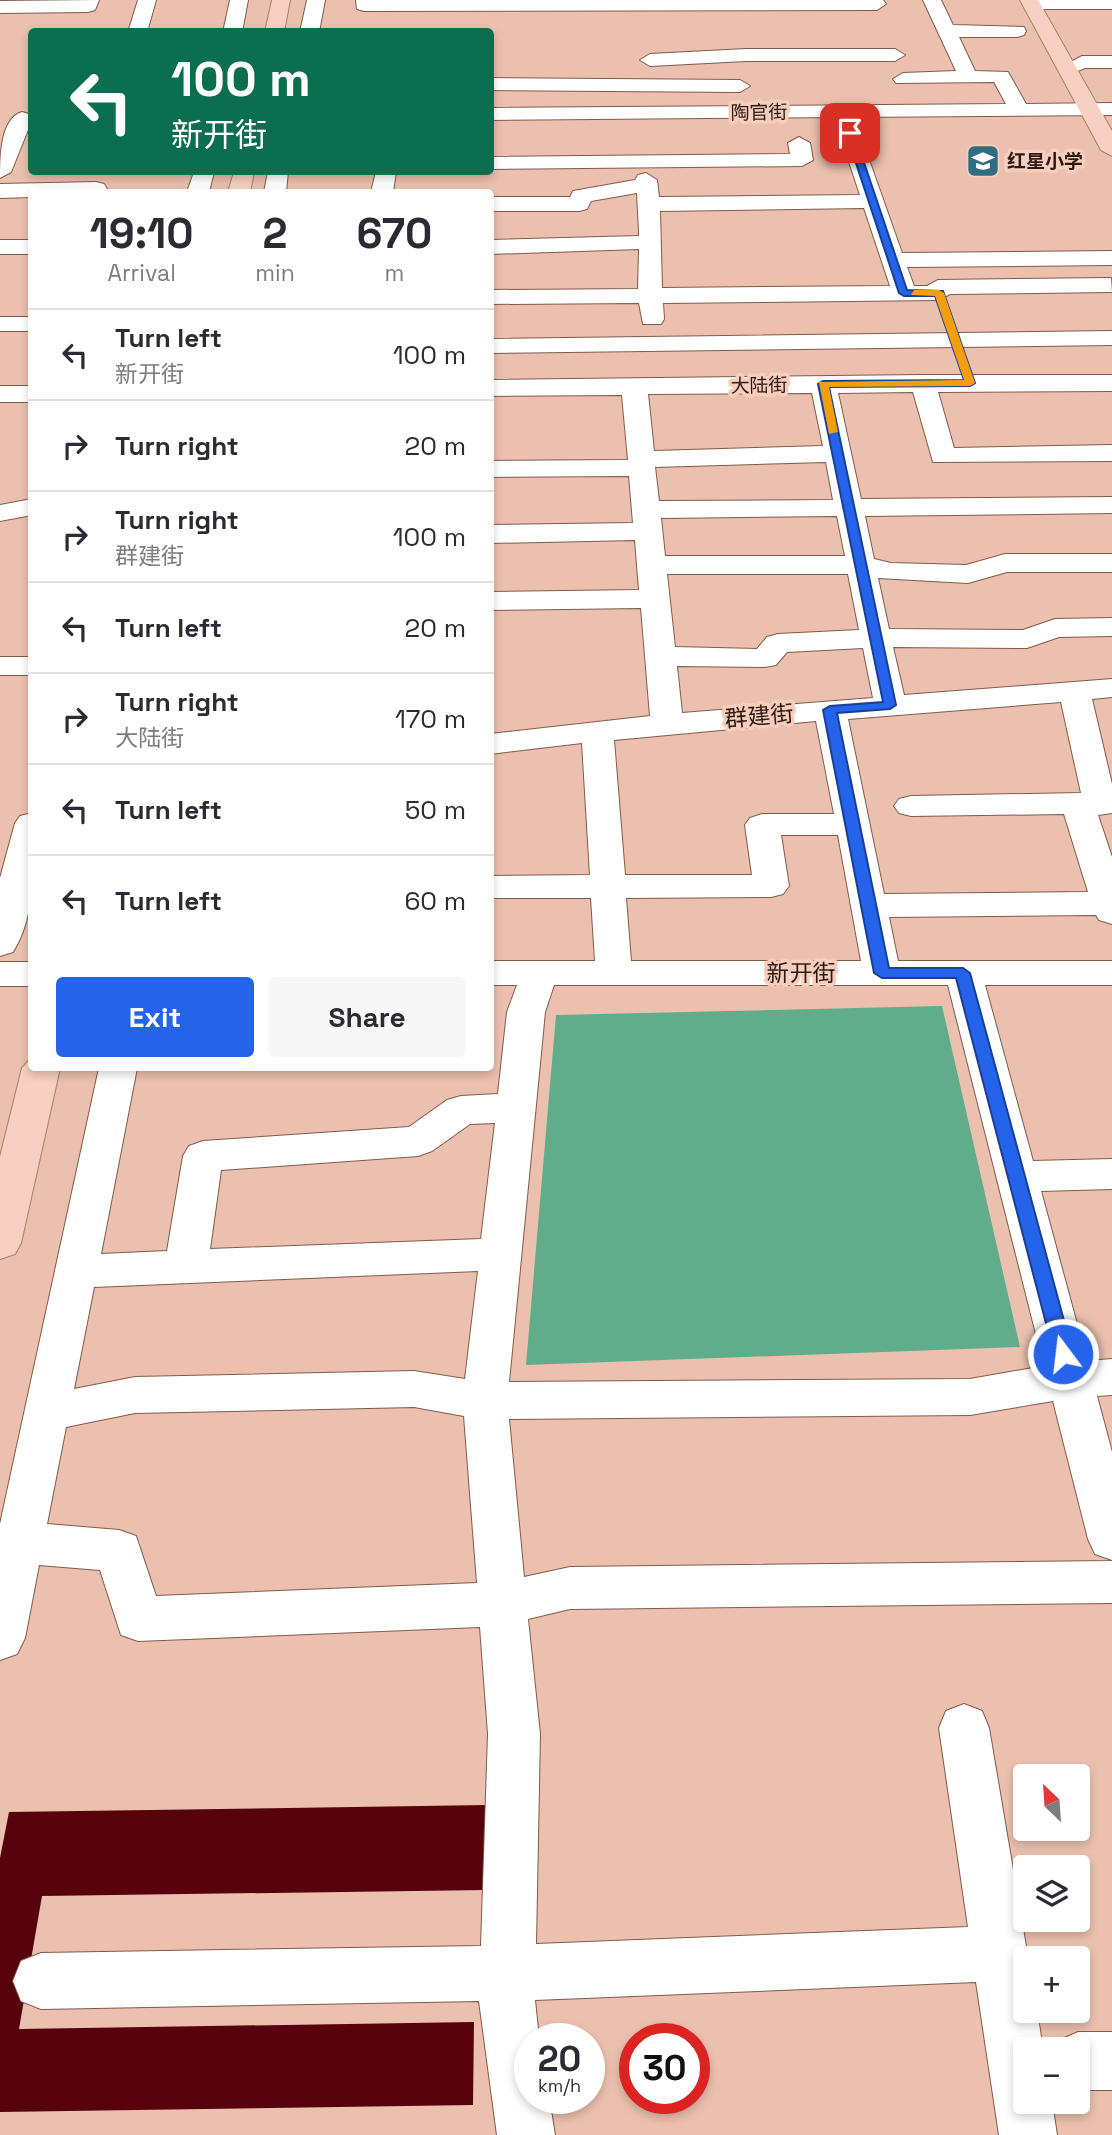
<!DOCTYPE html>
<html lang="en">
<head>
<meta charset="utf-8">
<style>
  :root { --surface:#fff; --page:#f7f7f7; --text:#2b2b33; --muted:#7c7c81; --line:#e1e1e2; --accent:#2563eb }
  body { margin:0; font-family:"Space Grotesk","Noto Sans SC",sans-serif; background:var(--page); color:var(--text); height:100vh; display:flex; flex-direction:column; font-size:26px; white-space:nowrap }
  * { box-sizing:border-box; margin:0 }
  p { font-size:23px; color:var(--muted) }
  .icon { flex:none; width:38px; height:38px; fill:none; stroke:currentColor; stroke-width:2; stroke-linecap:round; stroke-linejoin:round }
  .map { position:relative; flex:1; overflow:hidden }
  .side { position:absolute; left:28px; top:189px; width:466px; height:882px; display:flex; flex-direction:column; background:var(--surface); border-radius:7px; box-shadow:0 4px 10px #0003 }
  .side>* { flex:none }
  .banner { position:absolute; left:28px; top:28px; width:466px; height:147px; border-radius:7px; box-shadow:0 4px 10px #0003; background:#0b6e4f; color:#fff; overflow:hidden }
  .needle { width:46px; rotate:335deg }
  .tools { position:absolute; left:1013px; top:1764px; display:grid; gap:14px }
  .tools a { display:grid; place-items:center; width:77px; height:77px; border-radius:7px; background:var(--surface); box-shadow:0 4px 10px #0003; font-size:35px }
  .speed { position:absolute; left:514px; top:2023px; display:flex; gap:14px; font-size:35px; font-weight:700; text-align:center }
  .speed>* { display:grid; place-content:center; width:91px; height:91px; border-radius:50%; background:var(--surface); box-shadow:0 4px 10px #0003; line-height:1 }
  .speed small { font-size:18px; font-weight:400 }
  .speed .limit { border:10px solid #d22; background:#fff; color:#111 }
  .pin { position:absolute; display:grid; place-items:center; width:60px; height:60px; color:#fff; margin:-30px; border-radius:14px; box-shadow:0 4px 10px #0006 }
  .me { position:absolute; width:77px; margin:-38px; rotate:345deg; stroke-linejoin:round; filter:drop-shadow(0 0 5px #0008) }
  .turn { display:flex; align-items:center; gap:24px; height:147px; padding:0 28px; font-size:32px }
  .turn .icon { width:91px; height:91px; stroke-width:2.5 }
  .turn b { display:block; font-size:49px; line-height:60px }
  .eta { display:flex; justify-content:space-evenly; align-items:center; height:119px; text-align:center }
  .eta b { font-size:42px; font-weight:800; line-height:49px }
  .primary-button { display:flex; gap:14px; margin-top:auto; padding:14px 28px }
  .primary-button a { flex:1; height:80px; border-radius:7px; background:var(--accent); color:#fff; font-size:28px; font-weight:800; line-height:80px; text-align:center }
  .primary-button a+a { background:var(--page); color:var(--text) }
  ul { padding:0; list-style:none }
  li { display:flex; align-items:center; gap:21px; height:91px; padding:0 28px; border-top:2px solid var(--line) }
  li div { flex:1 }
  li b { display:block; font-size:26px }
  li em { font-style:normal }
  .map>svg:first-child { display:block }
</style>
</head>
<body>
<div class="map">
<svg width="1112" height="2135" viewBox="0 0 1112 2135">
  <rect width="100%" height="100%" fill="#ebc0ae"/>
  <path fill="#61ac8a" d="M 942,1006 L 1020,1347 L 526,1365 L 556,1015 Z"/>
  <path fill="#57020c" d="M 487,1805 L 486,1890 L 42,1896 L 19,2029 L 474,2022 L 473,2105 L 0,2112 L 0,1858 L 9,1812 Z"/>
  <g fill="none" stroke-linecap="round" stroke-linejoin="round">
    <defs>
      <g id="minor">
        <path d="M 99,0 L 95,10 L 88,12 L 0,13 L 0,1 Z"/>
        <path d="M 138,0 L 156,0 L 147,32 L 128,32 Z"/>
        <path d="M 230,0 L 248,0 L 242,32 L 223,32 Z"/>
        <path d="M 307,0 L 325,0 L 319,32 L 300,32 Z"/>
        <path d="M 356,0 L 883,0 L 886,4 L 877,10 L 364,11 L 357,9 Z"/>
        <path d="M 923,0 L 941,0 L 953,25 L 1024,27 L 1026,31 L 1024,35 L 1017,37 L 959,37 L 975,71 L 1008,72 L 1026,104 L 1112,103 L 1112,115 L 854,117 L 902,253 L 1112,251 L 1112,265 L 907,267 L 914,286 L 927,286 L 938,280 L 1111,278 L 1112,292 L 950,294 L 939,300 L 663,303 L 664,319 L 661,324 L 643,324 L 639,303 L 490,304 L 490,290 L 638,289 L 639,249 L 490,254 L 490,240 L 639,236 L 639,232 L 637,193 L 591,201 L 587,209 L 579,211 L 490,211 L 490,197 L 570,197 L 573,191 L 635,180 L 638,175 L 646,173 L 657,180 L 659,197 L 860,195 L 834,117 L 490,120 L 490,108 L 1006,104 L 994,82 L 896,83 L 893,79 L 903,73 L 956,71 ZM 864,208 L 890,286 L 662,288 L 660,211 Z"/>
        <path d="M 1024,0 L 1112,0 L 1112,9 L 1031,9 L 1025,7 Z"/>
        <path d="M 746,49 L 895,49 L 905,55 L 895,61 L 746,61 L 650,66 L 640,60 L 650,54 Z"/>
        <path d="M 1082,56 L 1112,56 L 1112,68 L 1085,68 L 1068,75 L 1058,69 Z"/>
        <path d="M 490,78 L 740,80 L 750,86 L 740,92 L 490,90 Z"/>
        <path d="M 22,112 L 29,114 L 32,120 L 11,172 L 0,178 C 0,159 0,118 22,112 Z"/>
        <path d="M 799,137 L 810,143 L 813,160 L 802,166 L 490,169 L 490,157 L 790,154 L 788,143 Z"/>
        <path d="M 194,172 L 214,172 L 209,192 L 187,192 Z"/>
        <path d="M 268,172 L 288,172 L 286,192 L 264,192 Z"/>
        <path d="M 376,172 L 396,172 L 393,192 L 371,192 Z"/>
        <path d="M 96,182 L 104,184 L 107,189 L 105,192 L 32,192 L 32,197 L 0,198 L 0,184 Z"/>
        <rect x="0" y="240" width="32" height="14"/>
        <rect x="0" y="317" width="32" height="14"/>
        <path d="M 1112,331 L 1112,345 L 490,353 L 490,339 Z"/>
        <path d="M 923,375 L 1112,375 L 1112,391 L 938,392 L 954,448 L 1112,445 L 1112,461 L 933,462 L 913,392 L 838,393 L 861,499 L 1112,497 L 1112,513 L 865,516 L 874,559 L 891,563 L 966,565 L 1005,554 L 1112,554 L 1112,572 L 1007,572 L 968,583 L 878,578 L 889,629 L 1023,630 L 1055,619 L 1112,618 L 1112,636 L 1059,637 L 1027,648 L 893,647 L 904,695 L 1112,679 L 1112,697 L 1092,699 L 1112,784 L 1112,813 L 1098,815 L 1112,857 L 1112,924 L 1099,920 L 1096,915 L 889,917 L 898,961 L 1112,961 L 1112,985 L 985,985 L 1033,1161 L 1112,1159 L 1112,1189 L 1041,1191 L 1087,1361 L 1112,1359 L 1112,1395 L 1097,1396 L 1112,1452 L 1112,1560 L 1095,1554 L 1088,1539 L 1053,1401 L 970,1415 L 509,1419 L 524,1577 L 570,1567 L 1112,1561 L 1112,1603 L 570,1609 L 528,1619 L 540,1734 L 536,1944 L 968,1927 L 939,1728 L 946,1711 L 964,1704 L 982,1711 L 989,1728 L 1028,1958 L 1026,2011 L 1037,2011 L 1043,2049 L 1026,2049 L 1026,2102 L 1052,2102 L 1057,2135 L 999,2135 L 976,1982 L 535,2000 L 539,2039 L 530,2039 L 530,2098 L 549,2098 L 555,2135 L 497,2135 L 479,2001 L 41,2009 L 21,2001 L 13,1981 L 21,1961 L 41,1953 L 481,1946 L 488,1734 L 480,1627 L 138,1641 L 121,1635 L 100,1570 L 39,1565 L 25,1638 L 17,1654 L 0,1660 L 0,1524 L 99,1068 L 137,1068 L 101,1254 L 167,1251 L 183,1156 L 189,1146 L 203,1141 L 409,1127 L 447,1100 L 461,1096 L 498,1094 L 507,1012 L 517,985 L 490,985 L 490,961 L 595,961 L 591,898 L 490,898 L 490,876 L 590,875 L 582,743 L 490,754 L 490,734 L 650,716 L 641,608 L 490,610 L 490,592 L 639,590 L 635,540 L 490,543 L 490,525 L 633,523 L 629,476 L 490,477 L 490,461 L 628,460 L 622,395 L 490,396 L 490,380 ZM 812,393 L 823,446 L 654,451 L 648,394 ZM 826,462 L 833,500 L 659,501 L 655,467 ZM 837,516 L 845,556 L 665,556 L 661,518 ZM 667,574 L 848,574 L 859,630 L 778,634 L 767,637 L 757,649 L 675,647 ZM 863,648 L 873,698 L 682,713 L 677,666 L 765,667 L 776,665 L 787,652 ZM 1061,702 L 1081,793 L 911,796 L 899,799 L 894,806 L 899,813 L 911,816 L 1064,814 L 1088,892 L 884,894 L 848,719 ZM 816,721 L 834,814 L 762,814 L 750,818 L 745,825 L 752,875 L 625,875 L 614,740 ZM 781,835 L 838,835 L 861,961 L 631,961 L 626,898 L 771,897 L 783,894 L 789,886 ZM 554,985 L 948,985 L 1044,1366 L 970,1379 L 509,1382 L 545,1012 ZM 495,1123 L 481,1239 L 210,1249 L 221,1170 L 418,1156 L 432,1151 L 470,1124 ZM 478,1271 L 465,1379 L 414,1371 L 135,1377 L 74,1389 L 94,1287 ZM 414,1407 L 464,1416 L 477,1583 L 156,1596 L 136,1536 L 119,1530 L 47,1524 L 66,1427 L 135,1413 Z"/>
        <rect x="0" y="386" width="32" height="16"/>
        <path d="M 32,499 L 32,515 L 0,521 L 0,505 Z"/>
        <rect x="0" y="657" width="32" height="18"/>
        <path d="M 32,813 C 32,858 38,913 13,952 L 0,956 L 0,878 L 15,823 L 20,816 Z"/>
        <rect x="0" y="962" width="32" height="24"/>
        <path d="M 1078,2032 L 1112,2032 L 1112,2090 L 1078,2090 L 1078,2049 L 1054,2049 L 1058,2041 Z"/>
      </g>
      <g id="major">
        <path d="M 272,0 L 290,0 L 284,32 L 265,32 Z"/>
        <path d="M 1020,0 L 1038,0 L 1112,131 L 1112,156 L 1101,150 Z"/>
        <path d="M 234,172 L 254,172 L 250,192 L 228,192 Z"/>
        <path d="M 32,1057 L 32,1068 L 60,1068 L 21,1243 L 15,1254 L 0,1259 L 0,1157 L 22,1068 Z"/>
      </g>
    </defs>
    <use href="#minor" stroke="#805b4b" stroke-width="2"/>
    <use href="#major" stroke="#ab7c69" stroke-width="2"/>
    <use href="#minor" fill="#fff" fill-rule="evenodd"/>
    <use href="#major" fill="#f7d0c1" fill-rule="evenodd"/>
  </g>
  <path fill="#2563eb" stroke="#184099" stroke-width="2" d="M 850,131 L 854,133 L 907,290 L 943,291 L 975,383 L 970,386 L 829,387 L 896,705 L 890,709 L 837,713 L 889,968 L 963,968 L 970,973 L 1073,1354 L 1063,1362 L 1054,1354 L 956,978 L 882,978 L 874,973 L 823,710 L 830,706 L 883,702 L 818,384 L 823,381 L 964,380 L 935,296 L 904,296 L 899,293 L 846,133 Z"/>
  <path fill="#f59e0b" d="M 914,290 L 939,290 L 944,293 L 975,383 L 970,386 L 829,387 L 838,432 L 829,434 L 819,382 L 964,380 L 935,296 L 911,295 Z"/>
  <defs>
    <symbol id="school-square" viewBox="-11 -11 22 22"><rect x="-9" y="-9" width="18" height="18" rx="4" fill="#2e6d82" stroke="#f8cdbb"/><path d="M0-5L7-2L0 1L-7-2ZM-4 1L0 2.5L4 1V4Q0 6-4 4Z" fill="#fff"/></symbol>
  </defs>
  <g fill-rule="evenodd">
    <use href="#school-square" x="964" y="142" width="38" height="38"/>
  </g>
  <g text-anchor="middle" stroke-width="7" stroke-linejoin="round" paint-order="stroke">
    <g font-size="19" fill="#291a13" stroke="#f8cdbb">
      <text transform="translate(759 112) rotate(-1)" y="7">陶官街</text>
      <text transform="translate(759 385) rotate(-1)" y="7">大陆街</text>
    </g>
    <g font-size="19" font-weight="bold" fill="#291a13" stroke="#f8cdbb" text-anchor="start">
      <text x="1007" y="168">红星小学</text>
    </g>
    <g font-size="23" fill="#291a13" stroke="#f8cdbb">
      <text transform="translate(759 716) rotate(-5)" y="8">群建街</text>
      <text x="801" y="981">新开街</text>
    </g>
  </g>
</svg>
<div class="tools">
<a><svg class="needle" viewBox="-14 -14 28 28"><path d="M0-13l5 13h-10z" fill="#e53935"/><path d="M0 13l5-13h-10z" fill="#7c7c81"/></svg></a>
<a><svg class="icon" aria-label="layers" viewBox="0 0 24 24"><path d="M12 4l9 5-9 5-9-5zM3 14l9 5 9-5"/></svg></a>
<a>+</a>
<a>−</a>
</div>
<div class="speed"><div>20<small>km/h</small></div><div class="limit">30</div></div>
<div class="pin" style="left:850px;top:133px;background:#d93025"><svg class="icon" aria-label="arrive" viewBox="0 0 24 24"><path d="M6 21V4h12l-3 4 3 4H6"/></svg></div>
<svg class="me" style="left:1063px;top:1354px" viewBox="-20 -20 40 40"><circle r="17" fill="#2563eb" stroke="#fff" stroke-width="3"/><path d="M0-11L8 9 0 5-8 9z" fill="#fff"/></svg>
<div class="banner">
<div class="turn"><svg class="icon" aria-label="left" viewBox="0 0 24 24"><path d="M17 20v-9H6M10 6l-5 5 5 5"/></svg><div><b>100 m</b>新开街</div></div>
</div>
<section class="side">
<div class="eta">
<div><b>19:10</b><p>Arrival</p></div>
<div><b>2</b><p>min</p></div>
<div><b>670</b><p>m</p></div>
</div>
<ul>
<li><svg class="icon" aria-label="left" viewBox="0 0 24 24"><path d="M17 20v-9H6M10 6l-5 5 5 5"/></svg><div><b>Turn left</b><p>新开街</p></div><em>100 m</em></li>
<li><svg class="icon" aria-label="right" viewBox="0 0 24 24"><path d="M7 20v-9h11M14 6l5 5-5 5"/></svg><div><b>Turn right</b></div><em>20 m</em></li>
<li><svg class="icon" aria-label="right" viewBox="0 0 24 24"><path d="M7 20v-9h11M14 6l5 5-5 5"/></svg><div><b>Turn right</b><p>群建街</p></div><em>100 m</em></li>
<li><svg class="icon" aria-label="left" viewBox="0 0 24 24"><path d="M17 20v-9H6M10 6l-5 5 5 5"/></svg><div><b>Turn left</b></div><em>20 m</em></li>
<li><svg class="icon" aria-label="right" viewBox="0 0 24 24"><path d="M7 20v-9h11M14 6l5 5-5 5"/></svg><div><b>Turn right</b><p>大陆街</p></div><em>170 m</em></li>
<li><svg class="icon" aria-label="left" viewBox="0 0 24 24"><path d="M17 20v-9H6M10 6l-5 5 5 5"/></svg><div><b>Turn left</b></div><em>50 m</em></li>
<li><svg class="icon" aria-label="left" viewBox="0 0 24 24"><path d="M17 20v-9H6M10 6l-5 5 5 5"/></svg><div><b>Turn left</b></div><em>60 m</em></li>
</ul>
<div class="primary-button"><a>Exit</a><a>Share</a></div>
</section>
</div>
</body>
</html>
